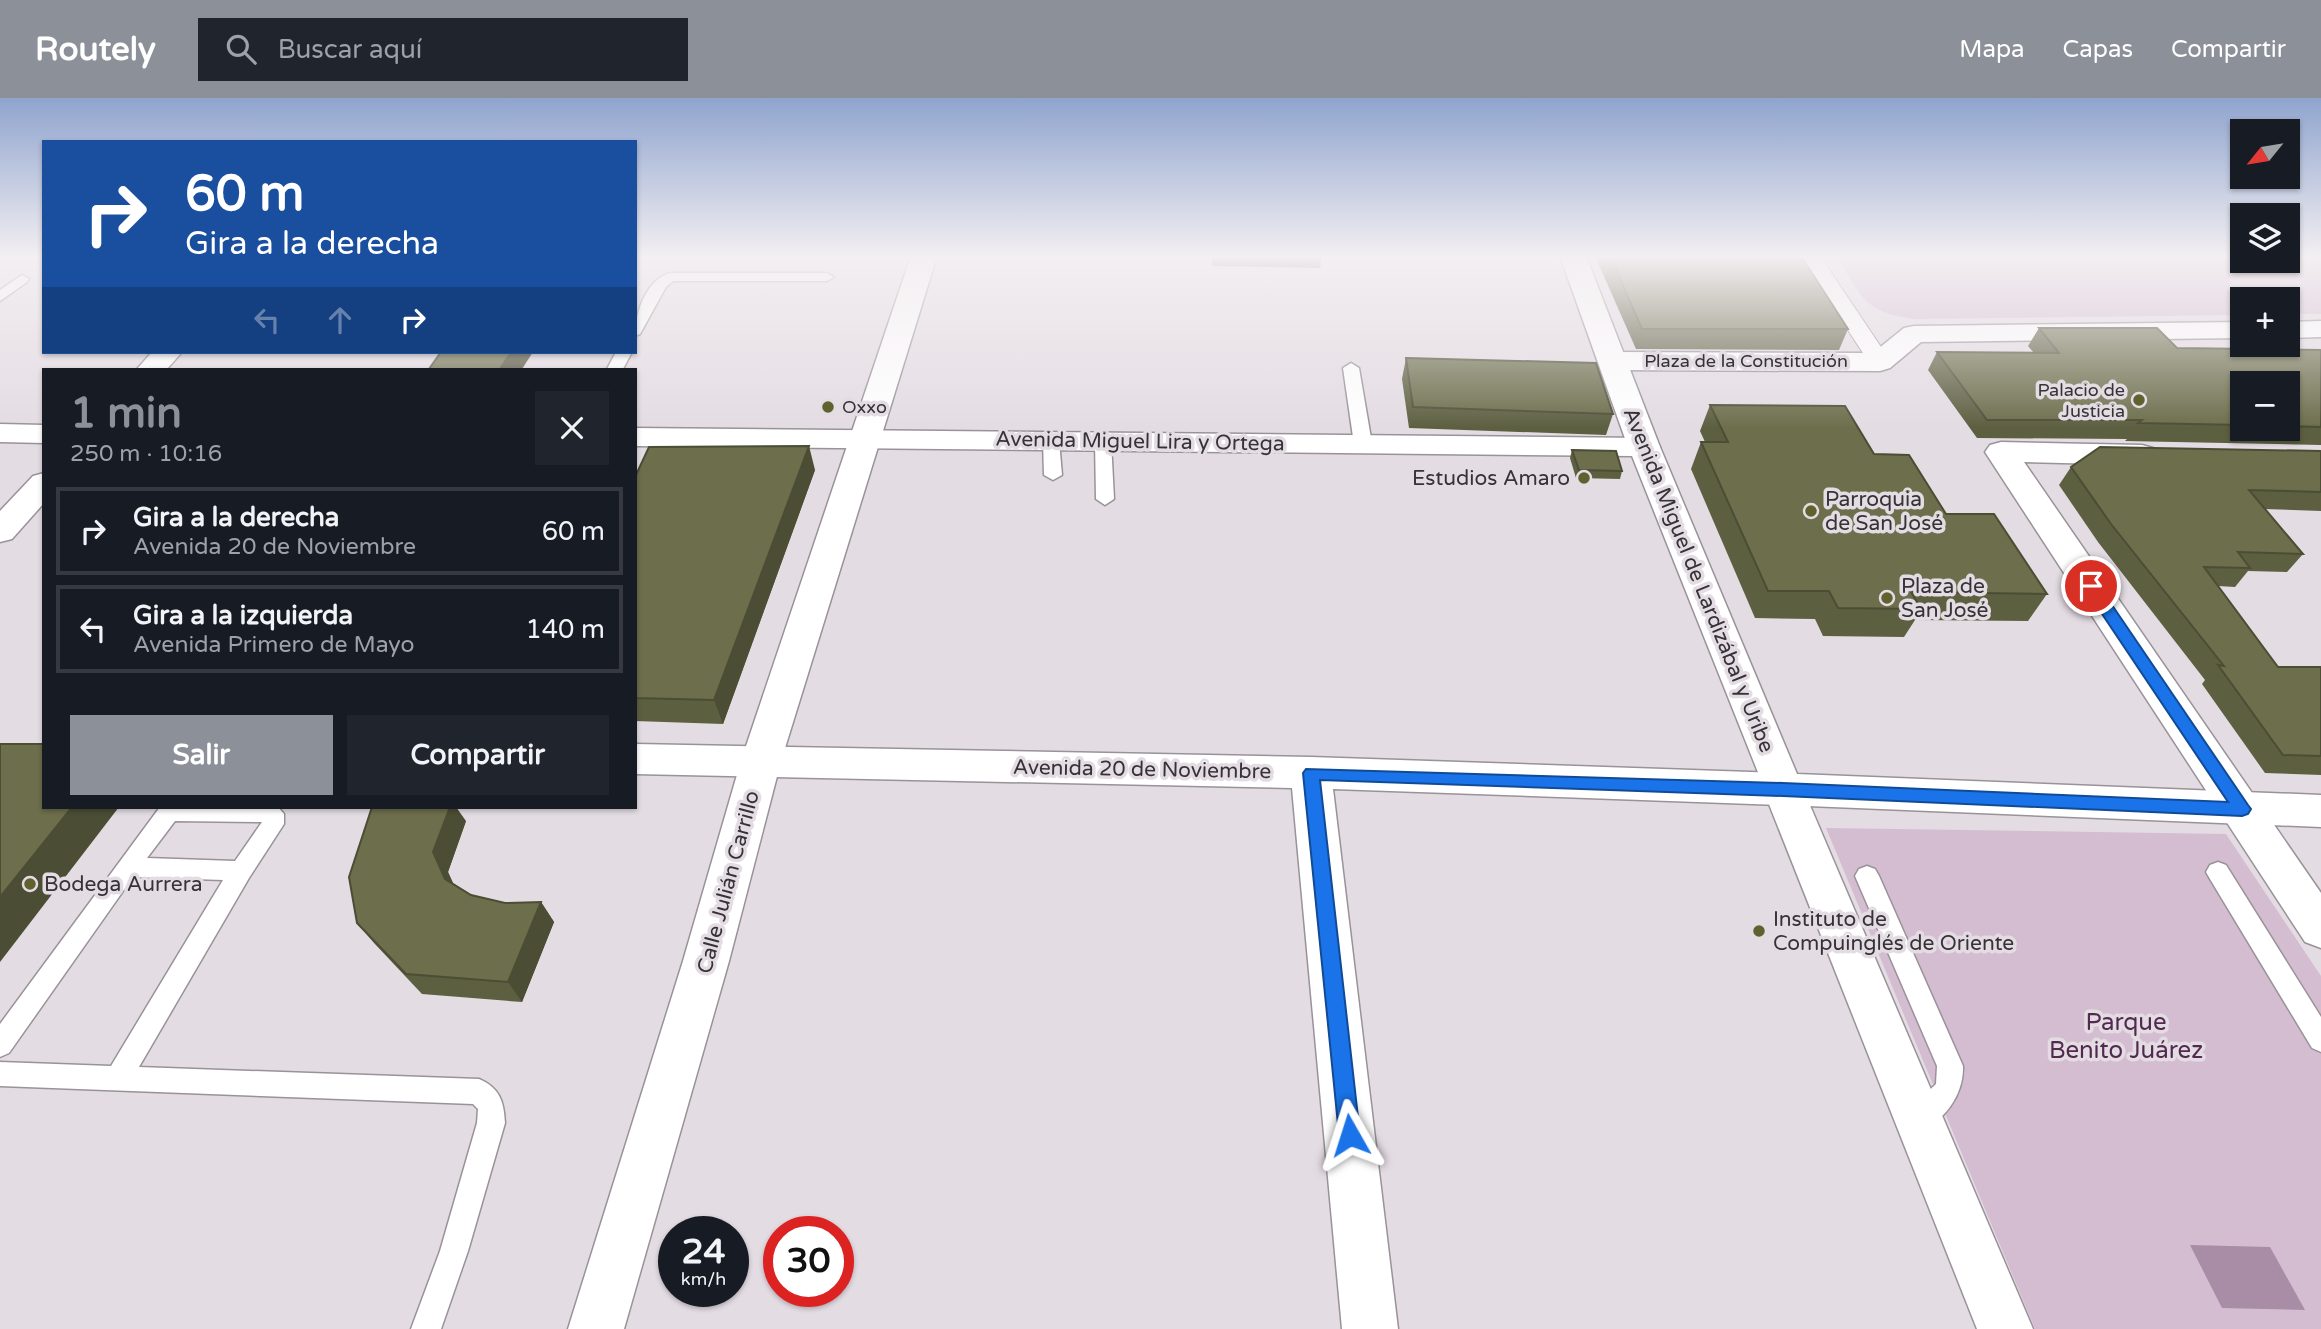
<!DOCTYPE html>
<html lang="es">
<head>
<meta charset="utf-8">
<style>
  :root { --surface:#171b24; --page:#20242c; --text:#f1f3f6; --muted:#9ea1a6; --line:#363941; --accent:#8c9099 }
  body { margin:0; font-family:"Varela Round",sans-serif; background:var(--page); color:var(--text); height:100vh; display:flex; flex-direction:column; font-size:26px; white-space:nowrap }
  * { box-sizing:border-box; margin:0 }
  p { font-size:23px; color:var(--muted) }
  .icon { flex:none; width:38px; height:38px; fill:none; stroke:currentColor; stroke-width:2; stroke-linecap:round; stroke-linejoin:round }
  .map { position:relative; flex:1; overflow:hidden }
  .sheet { position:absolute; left:42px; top:270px; width:595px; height:441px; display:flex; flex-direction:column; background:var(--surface); border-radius:0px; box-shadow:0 2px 5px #0004 }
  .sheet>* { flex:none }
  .banner { position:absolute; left:42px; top:42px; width:595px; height:214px; border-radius:0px; box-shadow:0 2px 5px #0004; background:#1a4fa0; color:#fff; overflow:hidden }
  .needle { width:46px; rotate:240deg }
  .fabs { position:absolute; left:2230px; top:21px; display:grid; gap:14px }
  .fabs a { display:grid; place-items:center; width:70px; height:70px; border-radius:0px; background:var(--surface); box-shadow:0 2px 5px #0004; font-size:35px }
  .speed { position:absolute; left:658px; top:1118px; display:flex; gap:14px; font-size:35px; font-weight:700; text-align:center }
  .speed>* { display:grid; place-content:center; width:91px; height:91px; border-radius:50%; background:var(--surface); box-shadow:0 2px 5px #0004; line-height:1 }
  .speed small { font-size:18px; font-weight:400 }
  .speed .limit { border:10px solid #d22; background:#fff; color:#111 }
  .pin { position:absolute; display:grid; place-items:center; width:60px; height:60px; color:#fff; margin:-30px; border:4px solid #fff; border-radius:50%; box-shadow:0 2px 7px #0007 }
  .me { position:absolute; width:77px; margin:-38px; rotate:354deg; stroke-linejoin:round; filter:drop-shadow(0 0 5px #0008) }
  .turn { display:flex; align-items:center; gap:24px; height:147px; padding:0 28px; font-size:32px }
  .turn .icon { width:91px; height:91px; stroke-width:2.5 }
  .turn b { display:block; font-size:49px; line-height:60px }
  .lanes { display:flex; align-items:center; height:66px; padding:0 28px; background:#0003; justify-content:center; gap:35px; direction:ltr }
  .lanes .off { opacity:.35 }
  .round { display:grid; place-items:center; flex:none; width:74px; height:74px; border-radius:0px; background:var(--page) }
  .overview { display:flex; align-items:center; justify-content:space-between; height:119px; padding:0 28px }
  h1 { font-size:42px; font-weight:700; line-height:52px; color:var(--accent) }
  .primary-button { display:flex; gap:14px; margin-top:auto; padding:14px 28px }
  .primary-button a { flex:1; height:80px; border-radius:0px; background:var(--accent); color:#fff; font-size:28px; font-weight:700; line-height:80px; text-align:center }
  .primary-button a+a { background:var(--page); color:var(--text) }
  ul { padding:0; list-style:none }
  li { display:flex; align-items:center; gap:21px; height:88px; margin:0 14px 10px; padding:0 14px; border:4px solid var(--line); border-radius:0px }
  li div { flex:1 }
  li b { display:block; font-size:26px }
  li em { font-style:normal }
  header { display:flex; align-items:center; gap:42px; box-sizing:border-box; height:98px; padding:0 35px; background:var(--accent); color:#fff }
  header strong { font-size:33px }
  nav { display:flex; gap:38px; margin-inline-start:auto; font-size:24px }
  .search { width:490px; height:63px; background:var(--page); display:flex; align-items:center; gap:18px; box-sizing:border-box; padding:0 24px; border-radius:0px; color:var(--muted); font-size:26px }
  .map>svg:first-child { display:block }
</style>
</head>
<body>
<header>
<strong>Routely</strong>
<div class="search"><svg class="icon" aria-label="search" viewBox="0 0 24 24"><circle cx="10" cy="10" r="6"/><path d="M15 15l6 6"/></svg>Buscar aquí</div>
<nav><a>Mapa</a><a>Capas</a><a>Compartir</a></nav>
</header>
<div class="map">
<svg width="2321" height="1231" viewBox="0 0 2321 1231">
  <rect width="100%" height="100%" fill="#e4dce3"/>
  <g fill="#d4bdd1">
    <path d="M 1836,158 L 2242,158 L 2242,163 L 2287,163 L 2287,158 L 2321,158 L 2321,216 L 2287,216 L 2287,201 L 2242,201 L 2242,217 L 1916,221 C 1863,215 1862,198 1836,158 Z"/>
    <path d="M 1826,730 L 2226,736 L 2321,878 L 2321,1231 L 2035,1231 Z"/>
  </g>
  <path fill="#a98ca6" d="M 2190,1147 L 2270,1149 L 2305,1212 L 2222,1210 Z"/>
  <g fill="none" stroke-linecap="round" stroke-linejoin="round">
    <defs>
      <g id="service">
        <path d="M 670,175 L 827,175 L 834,179 L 827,183 L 673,183 L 666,189 L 640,236 L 635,238 C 635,215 646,182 670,175 Z"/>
        <path d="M 22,177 L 29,181 L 27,184 L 0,203 L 0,192 Z"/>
        <path d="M 616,254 L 632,254 L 623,271 L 607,271 Z"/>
        <path d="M 1351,265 L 1359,270 L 1372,346 L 1363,351 L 1354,346 L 1343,270 Z"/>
        <path d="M 1051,338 L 1059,343 L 1062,377 L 1053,382 L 1044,377 L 1043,343 Z"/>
        <path d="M 1103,338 L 1111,343 L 1114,401 L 1105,407 L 1096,401 L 1095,343 Z"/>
        <path d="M 160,709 L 278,709 L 284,716 L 284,726 L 249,780 L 139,969 L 479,981 C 500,990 504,1004 505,1025 L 468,1153 L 441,1231 L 411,1231 L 440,1153 L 477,1025 L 478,1011 L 473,1006 L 0,988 L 0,964 L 111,968 L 223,782 L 133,779 L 9,955 L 0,959 L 0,926 ZM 175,723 L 262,724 L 235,763 L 147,760 Z"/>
        <path d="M 2218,764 L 2226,767 L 2321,919 L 2321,954 L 2312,950 L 2210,781 L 2206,774 L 2210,767 Z"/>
        <path d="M 1867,768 L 1875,771 L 1879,778 L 1963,968 C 1964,997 1944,1024 1917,1035 L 1907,1031 L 1904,1022 L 1907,1013 L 1936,986 L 1937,968 L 1855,778 L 1859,771 Z"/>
      </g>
      <path id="pedestrian" d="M 1800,158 L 1820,158 L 1891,264 L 1888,269 L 1872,269 Z"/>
      <g id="minor">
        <path d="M 2321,223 L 2321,239 L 2287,240 L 2287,224 Z"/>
        <path d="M 2242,224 L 2242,240 L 1921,244 L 1890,270 L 1880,273 L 1613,272 L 1603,269 L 1599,263 L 1603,257 L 1613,254 L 1873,255 L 1904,230 L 1914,228 Z"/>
        <path d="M 2001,344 L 2142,347 L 2153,350 L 2158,357 L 2153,364 L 2142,367 L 2024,364 L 2321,795 L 2321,850 L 2305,844 L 1985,354 L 1990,347 Z"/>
        <path d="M 44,375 L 44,405 L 12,441 L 0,444 L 0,413 L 33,378 Z"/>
        <path d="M 635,646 L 1311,659 L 1783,675 L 1797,680 L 1803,691 L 1797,702 L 1783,707 L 1333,691 L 1398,1231 L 1342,1231 L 1292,690 L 635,676 Z"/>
      </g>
      <g id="tertiary">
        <path d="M 1560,158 L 1586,158 L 1660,349 L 1655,356 L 1644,358 L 1633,356 L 1628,349 Z"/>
        <path d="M 152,254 L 182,254 L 167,271 L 137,271 Z"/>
        <path d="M 1783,675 L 1797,680 L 1803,691 L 2033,1231 L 1977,1231 L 1763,691 L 1769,680 Z"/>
      </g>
      <path id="secondary" d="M 911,158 L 937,158 L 781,663 L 729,863 L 624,1231 L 568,1231 L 683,863 L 741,663 Z"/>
      <g id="primary">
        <path d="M 0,326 L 44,327 L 44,345 L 0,344 Z"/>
        <path d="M 635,330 L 1644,340 L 1655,342 L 1660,349 L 1797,676 L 2321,697 L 2321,729 L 1783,707 L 1769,702 L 1632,358 L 635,348 Z"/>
      </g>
    </defs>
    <use href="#service" stroke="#9a9299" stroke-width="3"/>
    <use href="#pedestrian" stroke="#9a9299" stroke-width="2"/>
    <use href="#minor" stroke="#9a9299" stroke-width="3"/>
    <use href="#tertiary" stroke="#9a9299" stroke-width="3"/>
    <use href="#secondary" stroke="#9a9299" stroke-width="3"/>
    <use href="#primary" stroke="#9a9299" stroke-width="3"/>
    <use href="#service" fill="#fff" fill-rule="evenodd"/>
    <use href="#pedestrian" fill="#fff" fill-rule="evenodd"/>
    <use href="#minor" fill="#fff" fill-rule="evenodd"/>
    <use href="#tertiary" fill="#fff" fill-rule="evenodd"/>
    <use href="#secondary" fill="#fff" fill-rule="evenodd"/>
    <use href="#primary" fill="#fff" fill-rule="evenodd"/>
  </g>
  <g fill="#5d5f41" fill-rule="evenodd">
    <path d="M 1212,158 L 1322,158 L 1320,170 L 1212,168 Z"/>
    <path d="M 1595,158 L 1801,158 L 1848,231 L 1839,252 L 1636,251 Z"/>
    <path d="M 2039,230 L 2177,250 L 2321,252 L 2321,347 L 2125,343 L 2127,341 L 1977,340 L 1928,272 L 1937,254 L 2034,255 L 2028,248 ZM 2242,285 L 2287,285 L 2287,331 L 2242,331 Z"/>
    <path d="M 1406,260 L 1613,316 L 1606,337 L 1409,330 L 1402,281 Z"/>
    <path d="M 1710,307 L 1874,356 L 1946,416 L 2047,496 L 2028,523 L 1915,522 L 1904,539 L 1823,538 L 1815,521 L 1755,520 L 1691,371 L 1701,344 L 1705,344 L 1700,333 Z"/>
    <path d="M 1572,352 L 1622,373 L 1620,381 L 1576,380 L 1570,360 Z"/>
    <path d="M 2321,353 L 2321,413 L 2265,411 L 2303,456 L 2287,474 L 2248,473 L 2235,489 L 2218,488 L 2278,569 L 2321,569 L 2321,677 L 2265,675 L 2202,586 L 2205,582 L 2098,444 L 2059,387 L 2071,369 Z"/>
    <path d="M 815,372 L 723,626 L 635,623 L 635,379 Z"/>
    <path d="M 466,723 L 448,774 L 453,785 L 471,797 L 505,805 L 541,804 L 554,824 L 522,904 L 422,896 L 374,845 L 357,825 Z"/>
  </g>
  <g fill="#4c4d35">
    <path d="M 511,254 L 533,254 L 522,271 L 500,271 Z"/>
    <path d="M 809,348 L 815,372 L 723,626 L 714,602 Z"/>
    <path d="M 72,709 L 119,709 L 0,864 L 0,799 Z"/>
    <path d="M 450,709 L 456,709 L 466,723 L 448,774 L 460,801 L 445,781 L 433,754 Z"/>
    <path d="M 541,804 L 554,824 L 522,904 L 508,884 Z"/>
  </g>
  <g fill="#6c6e4c" stroke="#4c4d35" stroke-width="2">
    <path d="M 1610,158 L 1801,158 L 1848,231 L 1642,231 Z"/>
    <path d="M 2039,230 L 2157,230 L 2177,250 L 2321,252 L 2321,329 L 2287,328 L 2287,285 L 2242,285 L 2242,327 L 2138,325 L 2142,322 L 1987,322 L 1937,254 L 2059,255 Z"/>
    <path d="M 441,254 L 511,254 L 500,271 L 429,271 Z"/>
    <path d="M 1406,260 L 1596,265 L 1613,316 L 1413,309 Z"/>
    <path d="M 1710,307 L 1845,308 L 1874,356 L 1909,357 L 1946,416 L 1994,416 L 2047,496 L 1911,494 L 1921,511 L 1838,510 L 1829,493 L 1768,493 L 1701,344 L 1728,344 Z"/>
    <path d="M 809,348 L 714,602 L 635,600 L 635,379 L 649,349 Z"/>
    <path d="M 2100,349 L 2321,353 L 2321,394 L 2249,392 L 2303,456 L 2238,454 L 2250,470 L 2204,469 L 2278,569 L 2321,569 L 2321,658 L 2283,657 L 2218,567 L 2224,568 L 2111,426 L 2071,369 Z"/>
    <path d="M 1572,352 L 1616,353 L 1622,373 L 1579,372 Z"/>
    <path d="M 0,646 L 44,646 L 44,709 L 72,709 L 0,799 Z"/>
    <path d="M 372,709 L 450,709 L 433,754 L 445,781 L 471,797 L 505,805 L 541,804 L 508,884 L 406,876 L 357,825 L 349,779 Z"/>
  </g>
  <linearGradient id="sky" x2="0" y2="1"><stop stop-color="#8fa4ce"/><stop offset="0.48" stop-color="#f3eff2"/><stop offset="1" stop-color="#f3eff2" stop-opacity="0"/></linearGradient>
  <rect width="2321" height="330" fill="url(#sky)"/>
  <path fill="#1a73e8" stroke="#114b97" stroke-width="2" d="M 2091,483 L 2097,485 L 2248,707 L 2251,711 L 2248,716 L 2242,718 L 1783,698 L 1320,682 L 1360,1037 L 1357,1044 L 1350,1046 L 1342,1044 L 1339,1037 L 1303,675 L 1306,671 L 1783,685 L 2228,704 L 2086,492 L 2084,488 L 2086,485 Z"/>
  <g fill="#60612e" stroke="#e4dce3" stroke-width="2.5">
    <circle cx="2139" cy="302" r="7"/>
    <circle cx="828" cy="309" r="7"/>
    <circle cx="1584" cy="380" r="7"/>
    <circle cx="1811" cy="413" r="7"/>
    <circle cx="1887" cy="500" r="7"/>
    <circle cx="30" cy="786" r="7"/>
    <circle cx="1759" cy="833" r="7"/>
  </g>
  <g text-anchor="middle" stroke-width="7" stroke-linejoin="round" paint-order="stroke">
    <g font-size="18" fill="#363235" stroke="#e4dce3">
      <text x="1746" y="269">Plaza de la Constitución</text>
    </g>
    <g font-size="18" fill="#363235" stroke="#e4dce3" text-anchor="end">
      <text x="2125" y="298">Palacio de<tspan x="2125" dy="21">Justicia</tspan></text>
      <text x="842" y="315" text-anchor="start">Oxxo</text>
    </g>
    <g font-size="21" fill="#363235" stroke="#e4dce3">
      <text transform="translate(1140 343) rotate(1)" y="7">Avenida Miguel Lira y Ortega</text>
      <text transform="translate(1699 482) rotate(68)" y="7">Avenida Miguel de Lardizábal y Uribe</text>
      <text transform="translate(1142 671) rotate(1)" y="7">Avenida 20 de Noviembre</text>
      <text transform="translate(728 784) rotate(-75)" y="7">Calle Julián Carrillo</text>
    </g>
    <g font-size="21" fill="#363235" stroke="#e4dce3" text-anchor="start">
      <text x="1570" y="387" text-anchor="end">Estudios Amaro</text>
      <text x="1825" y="408">Parroquia<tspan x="1825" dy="24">de San José</tspan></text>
      <text x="1901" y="495">Plaza de<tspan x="1901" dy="24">San José</tspan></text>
      <text x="44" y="793">Bodega Aurrera</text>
      <text x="1773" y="828">Instituto de<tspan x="1773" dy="24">Compuinglés de Oriente</tspan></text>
    </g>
    <g font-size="24" fill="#522a4f" stroke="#e4dce3">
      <text x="2126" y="932">Parque<tspan x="2126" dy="28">Benito Juárez</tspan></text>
    </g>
  </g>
</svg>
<div class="fabs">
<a><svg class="needle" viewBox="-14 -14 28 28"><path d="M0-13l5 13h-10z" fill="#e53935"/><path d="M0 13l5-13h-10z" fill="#9ea1a6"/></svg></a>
<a><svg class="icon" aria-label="layers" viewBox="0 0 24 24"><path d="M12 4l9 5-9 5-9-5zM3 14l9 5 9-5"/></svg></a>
<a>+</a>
<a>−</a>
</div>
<div class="speed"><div>24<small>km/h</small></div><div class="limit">30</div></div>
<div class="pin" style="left:2091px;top:488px;background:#d93025"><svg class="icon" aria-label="arrive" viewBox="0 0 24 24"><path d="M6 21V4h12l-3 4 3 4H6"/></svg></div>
<svg class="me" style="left:1350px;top:1037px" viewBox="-20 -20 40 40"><path d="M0-17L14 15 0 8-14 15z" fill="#1a73e8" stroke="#fff" stroke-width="4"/></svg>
<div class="banner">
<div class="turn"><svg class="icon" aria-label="right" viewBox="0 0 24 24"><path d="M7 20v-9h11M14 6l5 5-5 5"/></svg><div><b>60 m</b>Gira a la derecha</div></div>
<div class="lanes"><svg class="icon off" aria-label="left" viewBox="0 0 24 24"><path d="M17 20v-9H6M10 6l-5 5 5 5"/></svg><svg class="icon off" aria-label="ahead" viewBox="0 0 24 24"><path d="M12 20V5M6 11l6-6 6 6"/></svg><svg class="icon" aria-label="right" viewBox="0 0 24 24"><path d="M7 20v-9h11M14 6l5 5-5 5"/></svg></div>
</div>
<section class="sheet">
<div class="overview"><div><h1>1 min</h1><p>250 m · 10:16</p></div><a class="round"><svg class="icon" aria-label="close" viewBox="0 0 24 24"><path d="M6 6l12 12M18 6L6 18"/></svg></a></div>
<ul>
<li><svg class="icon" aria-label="right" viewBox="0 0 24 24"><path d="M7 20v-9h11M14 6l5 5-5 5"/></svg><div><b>Gira a la derecha</b><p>Avenida 20 de Noviembre</p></div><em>60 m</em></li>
<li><svg class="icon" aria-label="left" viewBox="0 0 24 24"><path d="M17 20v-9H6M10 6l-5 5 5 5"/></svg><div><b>Gira a la izquierda</b><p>Avenida Primero de Mayo</p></div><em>140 m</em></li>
</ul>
<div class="primary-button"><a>Salir</a><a>Compartir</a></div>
</section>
</div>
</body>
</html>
